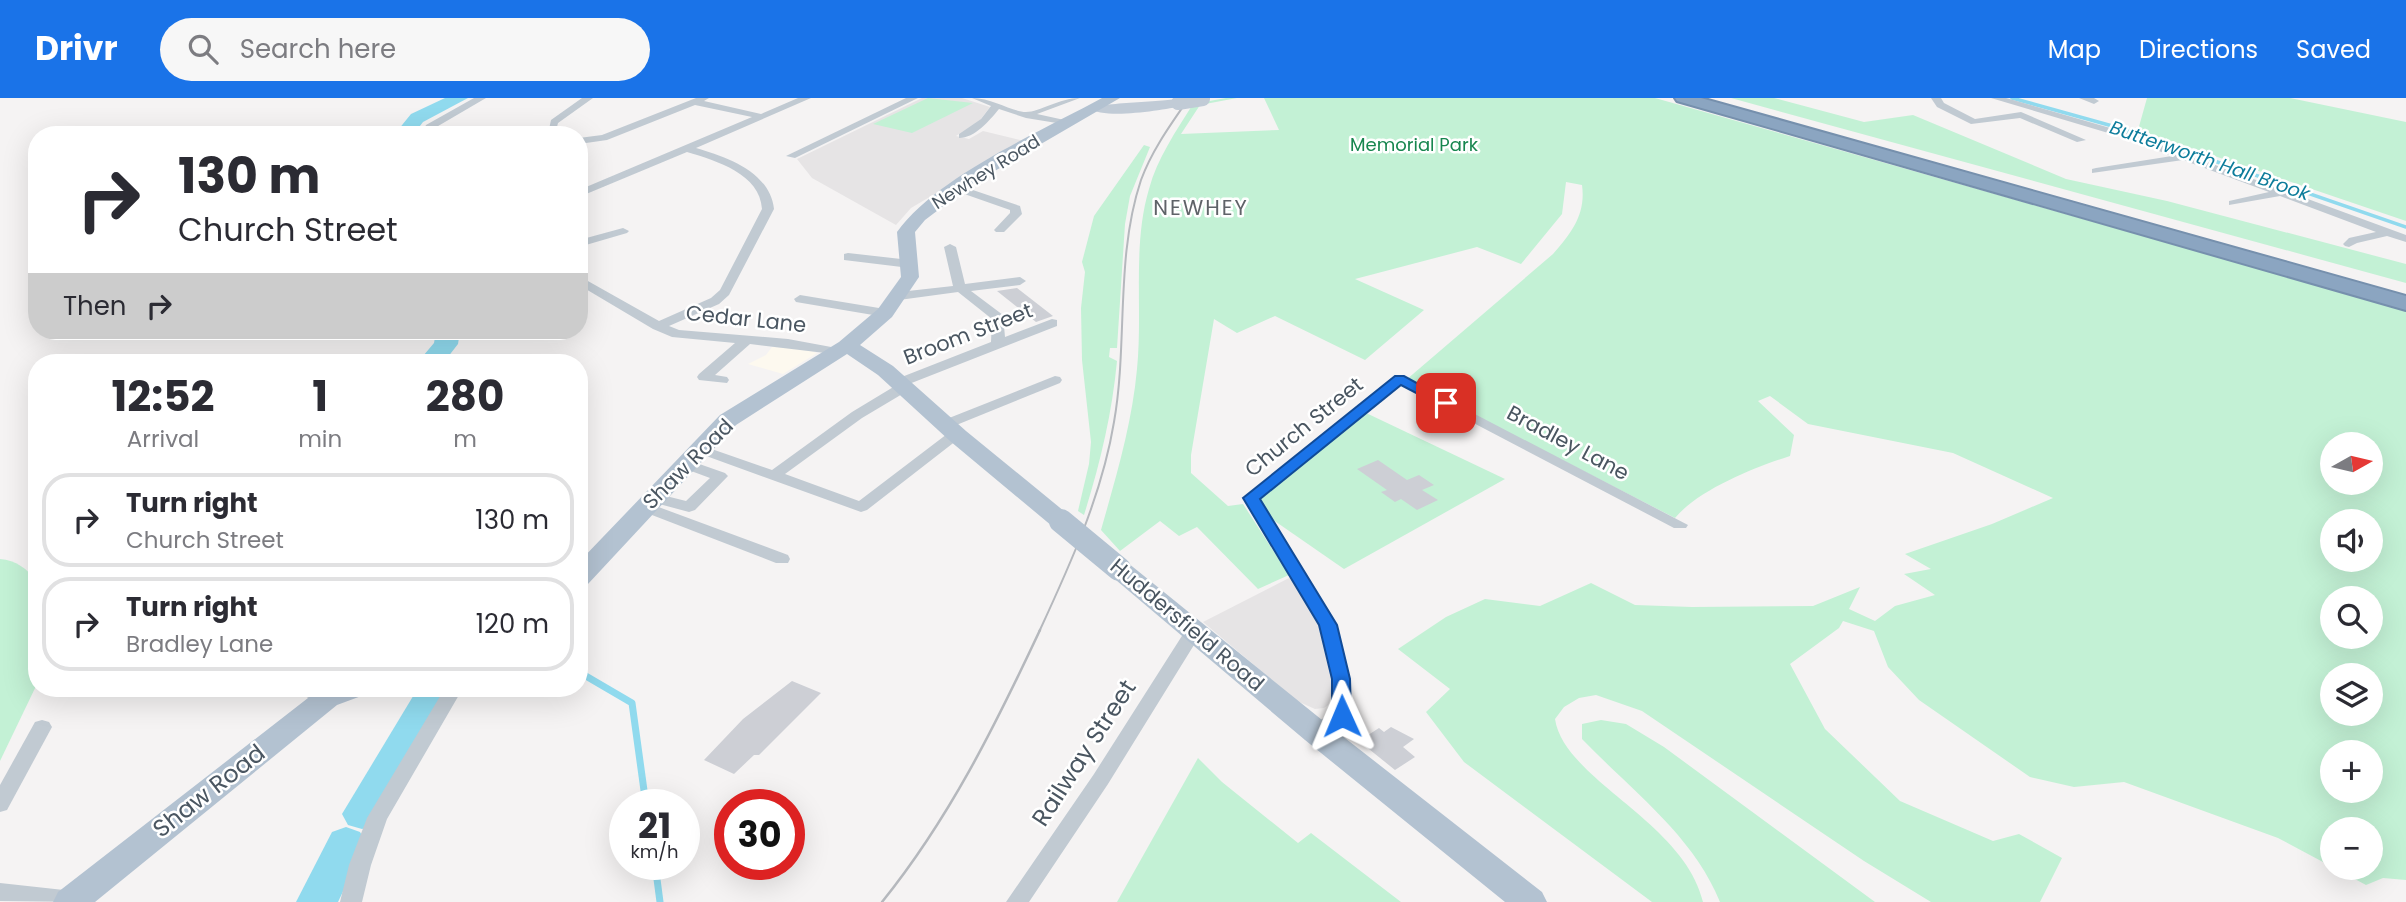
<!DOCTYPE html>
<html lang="en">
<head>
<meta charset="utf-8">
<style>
  :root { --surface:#fff; --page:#f7f7f7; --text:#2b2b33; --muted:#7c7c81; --line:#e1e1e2; --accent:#1a73e8 }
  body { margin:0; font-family:Poppins,sans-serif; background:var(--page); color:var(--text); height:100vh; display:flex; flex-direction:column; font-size:26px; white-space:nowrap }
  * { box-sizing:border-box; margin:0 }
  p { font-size:23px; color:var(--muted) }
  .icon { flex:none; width:38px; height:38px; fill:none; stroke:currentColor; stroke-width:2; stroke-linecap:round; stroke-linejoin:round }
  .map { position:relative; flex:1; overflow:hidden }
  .sheet { position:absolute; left:28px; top:256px; width:560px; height:343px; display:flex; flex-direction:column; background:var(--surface); border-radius:28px; box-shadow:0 7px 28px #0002 }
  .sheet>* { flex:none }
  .top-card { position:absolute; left:28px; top:28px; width:560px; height:214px; border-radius:28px; box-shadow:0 7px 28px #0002; background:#fff; color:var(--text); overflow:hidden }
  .needle { width:46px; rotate:82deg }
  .tools { position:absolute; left:2320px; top:334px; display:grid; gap:14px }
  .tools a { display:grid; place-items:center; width:63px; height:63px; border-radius:50%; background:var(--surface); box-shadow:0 7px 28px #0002; font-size:35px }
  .speed { position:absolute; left:609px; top:691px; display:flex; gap:14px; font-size:35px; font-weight:700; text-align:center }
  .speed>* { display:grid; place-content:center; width:91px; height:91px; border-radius:50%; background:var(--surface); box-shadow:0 7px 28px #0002; line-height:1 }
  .speed small { font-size:18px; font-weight:400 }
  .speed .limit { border:10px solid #d22; background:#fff; color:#111 }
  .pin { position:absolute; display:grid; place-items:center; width:60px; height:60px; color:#fff; margin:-30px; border-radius:14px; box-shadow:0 4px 10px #0006 }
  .me { position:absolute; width:77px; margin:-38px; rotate:359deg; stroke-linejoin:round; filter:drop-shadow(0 0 5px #0008) }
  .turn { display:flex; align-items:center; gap:24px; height:147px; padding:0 35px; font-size:32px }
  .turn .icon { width:91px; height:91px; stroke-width:2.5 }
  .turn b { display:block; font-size:49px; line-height:60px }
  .then { display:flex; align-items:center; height:66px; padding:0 35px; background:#0003; gap:14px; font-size:26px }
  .eta { display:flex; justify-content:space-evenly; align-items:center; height:119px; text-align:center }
  .eta b { font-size:42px; font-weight:700; line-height:49px }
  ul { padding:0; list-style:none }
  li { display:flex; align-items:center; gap:21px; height:94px; margin:0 14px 10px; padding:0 21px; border:4px solid var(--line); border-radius:28px }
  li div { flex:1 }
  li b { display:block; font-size:26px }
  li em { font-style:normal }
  header { display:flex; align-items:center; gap:42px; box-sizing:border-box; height:98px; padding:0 35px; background:var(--accent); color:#fff }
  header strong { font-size:33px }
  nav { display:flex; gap:38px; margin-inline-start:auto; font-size:24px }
  .search { width:490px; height:63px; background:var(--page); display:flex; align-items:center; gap:18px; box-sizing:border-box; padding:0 24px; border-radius:38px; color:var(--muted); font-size:26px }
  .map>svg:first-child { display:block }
</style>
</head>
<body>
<header>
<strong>Drivr</strong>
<div class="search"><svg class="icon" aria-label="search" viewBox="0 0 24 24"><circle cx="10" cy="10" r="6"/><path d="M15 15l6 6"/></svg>Search here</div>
<nav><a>Map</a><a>Directions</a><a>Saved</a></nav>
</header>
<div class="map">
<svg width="2406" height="804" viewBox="0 0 2406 804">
  <rect width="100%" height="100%" fill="#f5f3f3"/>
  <path fill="#fdf9ef" d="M 772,249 L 804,251 L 817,255 L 783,276 L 748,266 L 766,257 Z"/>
  <g fill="#e6e4e5">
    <path d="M 922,0 L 962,0 L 990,9 L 980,22 L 956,38 L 969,41 L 983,33 L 1024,43 L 911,110 L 896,127 L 812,80 L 797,61 Z"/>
    <path d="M 1291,479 L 1322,531 L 1335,581 L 1331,605 L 1324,610 L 1315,611 L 1297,603 L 1203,524 Z"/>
  </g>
  <g fill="#c3f1d5" fill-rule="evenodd">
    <path d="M 928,0 L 973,5 L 912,35 L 873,26 Z"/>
    <path d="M 1226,0 L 1237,0 L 1200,7 L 1181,36 L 1279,32 L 1264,0 L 1655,0 L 2406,212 L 2406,782 L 2383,780 L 2366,787 L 2278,740 L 2124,684 L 2074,689 L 2030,679 L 1919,602 L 1888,569 L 1874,533 L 1843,523 L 1839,530 L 1790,566 L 1825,631 L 1900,703 L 1993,743 L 2019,736 L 2062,760 L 2040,804 L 1931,804 L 1864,763 L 1642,613 L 1596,597 L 1579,600 L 1564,609 L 1555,621 C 1564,682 1684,723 1703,804 L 1652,804 L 1464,664 L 1426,614 L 1450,591 L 1398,551 L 1446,519 L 1485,501 L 1540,508 L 1591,485 L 1635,507 L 1692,509 L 1813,508 L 1860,489 L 1849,511 L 1875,523 L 1895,508 L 1935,497 L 1904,476 L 1931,471 L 1905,456 L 1992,426 L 2053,400 L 1953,355 L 1808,326 L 1770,298 L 1758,303 L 1794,337 L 1790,358 C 1755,369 1698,392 1675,420 L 1406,282 L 1553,156 C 1572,134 1586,116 1582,87 L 1566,84 L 1562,116 L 1521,166 L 1477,149 L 1355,181 L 1424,212 L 1365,262 L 1275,218 L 1237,235 L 1214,221 L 1191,357 L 1191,375 L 1228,408 L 1243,406 L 1289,477 L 1258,491 L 1197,429 L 1179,438 L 1160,423 L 1120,453 L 1101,432 C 1116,379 1132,326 1137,271 C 1143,212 1132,148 1149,91 C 1157,61 1176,33 1193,6 ZM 2333,346 L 2371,346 L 2371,385 L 2333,385 ZM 2333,424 L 2371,424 L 2371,462 L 2333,462 ZM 2333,500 L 2371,500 L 2371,539 L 2333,539 ZM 2333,578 L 2371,578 L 2371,616 L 2333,616 ZM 2333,654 L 2371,654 L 2371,693 L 2333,693 ZM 2333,732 L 2371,732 L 2371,770 L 2333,770 Z"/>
    <path d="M 1731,0 L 1774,0 L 1864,24 L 1913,17 L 2066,81 L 2167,103 L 2406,166 L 2406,185 Z"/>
    <path d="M 2147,0 L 2290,0 L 2406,24 L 2406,123 L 2138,32 Z"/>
    <path d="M 1144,47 L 1150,49 L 1130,98 L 1125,126 L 1117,250 L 1110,250 L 1109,259 L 1117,263 C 1112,316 1100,366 1084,417 L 1078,413 L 1089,366 L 1091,344 L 1082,262 L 1081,210 L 1085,174 L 1082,164 L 1094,118 Z"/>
    <path d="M 1364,314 L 1505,381 L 1344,471 L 1266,417 L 1256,399 Z"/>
    <path d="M 0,461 C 16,462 27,471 37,483 L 37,586 L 0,663 Z"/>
    <path d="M 1601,622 L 1626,626 L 1664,649 L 1875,804 L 1720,804 C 1693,737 1631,692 1582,641 L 1582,626 Z"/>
    <path d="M 1198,660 L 1222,684 L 1298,745 L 1311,735 L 1401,804 L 1117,804 Z"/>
  </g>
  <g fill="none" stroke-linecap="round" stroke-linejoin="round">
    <path stroke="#90daee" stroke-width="3.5" d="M 2012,0 L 2116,29 L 2406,129"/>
    <g stroke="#90daee" stroke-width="7">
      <path d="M 579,574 L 632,605 L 646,707"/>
      <path d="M 655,766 L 660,804"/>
    </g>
    <g fill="#90daee" fill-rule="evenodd">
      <path d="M 445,0 L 468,0 L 423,24 L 413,37 L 394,37 L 411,16 Z"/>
      <path d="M 436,233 L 460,233 L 458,246 L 444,264 L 418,264 L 434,245 Z"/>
      <path d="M 418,590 L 454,590 L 376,727 L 362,731 L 348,727 L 342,716 Z"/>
      <path d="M 346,729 L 360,734 L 366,745 L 338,804 L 296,804 L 332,734 Z"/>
    </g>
  </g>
  <g fill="#cdcfd5">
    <path d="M 1017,190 L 1053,218 L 1036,224 L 997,193 Z"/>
    <path d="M 1378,362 L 1407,382 L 1419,377 L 1434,387 L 1422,392 L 1438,402 L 1417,412 L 1401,401 L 1395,404 L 1381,394 L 1387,392 L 1357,371 Z"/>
    <path d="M 792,583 L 821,595 L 759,657 L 754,657 L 734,676 L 704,662 L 743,621 Z"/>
    <path d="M 1391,629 L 1414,641 L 1403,649 L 1415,659 L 1395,672 L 1359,643 L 1379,630 L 1384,634 Z"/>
  </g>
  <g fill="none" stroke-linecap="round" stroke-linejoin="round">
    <defs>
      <path id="highway" d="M 1675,0 L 1701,0 L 2406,198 L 2406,212 L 1677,3 Z"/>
    </defs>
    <use href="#highway" stroke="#7690ad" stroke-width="4"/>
    <g fill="#c1cad2" fill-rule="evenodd">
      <path d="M 474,0 L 486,0 L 433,31 L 431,37 L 421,37 L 426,27 Z"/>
      <path d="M 582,0 L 593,0 L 558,25 L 556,33 L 562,37 L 548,36 L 551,22 Z"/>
      <path d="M 696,0 L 709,0 L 704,3 L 761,16 L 798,0 L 811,0 L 696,50 C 727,59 770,74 774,111 L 729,197 L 719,206 L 669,228 L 679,232 L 788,241 L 842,251 L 842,257 L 750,246 L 715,277 L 727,279 L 729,282 L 727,285 L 699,282 L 697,279 L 699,276 L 735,245 L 672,239 L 653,231 L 579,187 L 579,178 L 659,223 L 711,200 L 720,192 L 762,111 C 760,76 717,63 687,54 L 579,99 L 579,92 L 752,19 L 695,7 L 607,42 L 579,46 L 579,40 L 602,37 Z"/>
      <path d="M 906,0 L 918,0 L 795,60 L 786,58 Z"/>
      <path d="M 972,0 C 993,0 1012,14 1026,14 C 1040,14 1059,0 1080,0 L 1037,16 L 1069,23 L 1069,27 L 1026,20 L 999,11 C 989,23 975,40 959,40 L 959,36 L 981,21 L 991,8 Z"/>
      <path d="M 1931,0 L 1941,0 L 1944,5 L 1975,21 L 2021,14 L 2086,42 L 2077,44 L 2020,20 L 1971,26 L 1937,9 Z"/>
      <path d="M 1991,0 L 2006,0 L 2131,36 L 2406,137 L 2406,144 L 2387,138 L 2357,145 L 2349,149 L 2345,148 L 2343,146 L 2349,140 L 2376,134 L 2280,98 L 2229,107 L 2229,103 L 2269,94 L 2183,62 L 2092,75 L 2092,71 L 2096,70 L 2172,58 L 2125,40 Z"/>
      <path d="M 2079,0 L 2094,0 L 2099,3 L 2094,6 Z"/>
      <path d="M 953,88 L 961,88 L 1020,108 L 1022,116 L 1004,134 L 996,134 L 994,132 L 1010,115 L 1010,112 L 953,92 Z"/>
      <path d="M 623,130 L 629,133 L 627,135 L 579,149 L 579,142 Z"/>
      <path d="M 950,146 L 956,149 L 965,186 L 1020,179 L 1026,183 L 1020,187 L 971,193 L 1003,217 L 1005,239 L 1052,221 L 1057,222 L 1057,228 L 909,286 L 911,289 L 909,292 L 862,320 L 785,376 L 859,403 L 951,333 L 961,333 L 963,336 L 961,339 L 867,412 L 861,414 L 698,355 L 696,352 L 703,348 L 772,372 L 852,314 L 895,288 L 892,285 L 894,282 L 991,244 L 992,221 L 958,194 L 899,202 L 893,198 L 899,194 L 953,188 L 944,149 Z"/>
      <path d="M 848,155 L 910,162 L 916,166 L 910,170 L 844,162 L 844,156 Z"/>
      <path d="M 800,197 L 885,211 L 891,215 L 885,219 L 796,204 L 794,201 Z"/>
      <path d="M 1400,277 L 1688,427 L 1686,430 L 1674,430 L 1401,287 L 1259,401 L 1337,527 L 1350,581 L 1352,618 L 1349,623 L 1316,641 L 1309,639 L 1306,634 L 1309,629 L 1332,615 L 1332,581 L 1319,527 L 1243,400 L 1395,278 Z"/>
      <path d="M 1055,278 L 1060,279 L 1062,282 L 1060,285 L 949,330 L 944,331 L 937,327 L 939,324 Z"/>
      <path d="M 688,362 L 725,375 L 728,378 L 695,412 L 689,414 L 648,403 L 646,400 L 648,397 L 654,395 L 686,403 L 710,380 L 683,370 L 680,367 Z"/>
      <path d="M 645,404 L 788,457 L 790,461 L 788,465 L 776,465 L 639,412 L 637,409 L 639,406 Z"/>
      <path d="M 1193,528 L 1199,530 L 1202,534 L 1108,686 L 1029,804 L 1006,804 L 1094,676 L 1187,530 Z"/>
      <path d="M 297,590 C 311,590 327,587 336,600 L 334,605 C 322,608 303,600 297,590 Z"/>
      <path d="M 445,590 L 463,590 L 387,721 L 371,767 L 362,804 L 340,804 L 349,767 L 367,720 Z"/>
      <path d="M 42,622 L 49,624 L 52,629 L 7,712 L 0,714 L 0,687 L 35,624 Z"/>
      <path d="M 0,785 L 73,793 L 81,795 L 84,802 L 83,804 L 0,803 Z"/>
    </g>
    <path fill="#c1cbd6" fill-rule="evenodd" d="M 1178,1 L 1184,5 L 1182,8 C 1163,12 1104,22 1089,10 C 1094,6 1164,3 1178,1 Z"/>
    <g fill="#b3c2d1" fill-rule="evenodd">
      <path d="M 1102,0 L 1120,0 L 974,85 L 925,122 L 915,134 L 919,179 L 892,219 L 860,247 L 893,268 L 966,333 L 1070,418 L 1074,423 L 1070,428 L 1052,428 L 950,343 L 878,277 L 847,256 L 736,327 L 588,486 L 579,488 L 579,464 L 720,317 L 839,244 L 878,211 L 901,179 L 897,134 C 937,78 1042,33 1102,0 Z"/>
      <path d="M 1119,463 L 1128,465 L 1327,626 L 1542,794 L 1547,804 L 1505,804 L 1305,642 L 1110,477 L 1106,471 L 1110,465 Z"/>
      <path d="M 324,590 L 369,590 L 364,597 L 337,607 L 95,804 L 53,804 L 58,794 L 317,593 Z"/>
    </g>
    <use href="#highway" fill="#8ba5c1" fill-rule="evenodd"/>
    <path stroke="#b5b8bd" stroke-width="2" d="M 1039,534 C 1070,467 1102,397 1114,324 C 1128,245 1115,160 1141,82 C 1152,52 1171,26 1189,0"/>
    <path stroke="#b5b8bd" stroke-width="2.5" d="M 882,804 C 949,721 995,628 1040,532"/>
    <path stroke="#c1cbd6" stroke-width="14" d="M 1178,5 L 1203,1"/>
    <path stroke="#b3c2d1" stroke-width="24" d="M 1061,423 L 1119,471"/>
  </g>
  <path fill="#1a73e8" stroke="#114b97" stroke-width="2" d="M 1395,278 L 1404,278 L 1453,305 L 1441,308 L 1401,287 L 1260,401 L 1337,527 L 1350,581 L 1351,618 L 1342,625 L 1332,618 L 1332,581 L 1319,527 L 1243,400 Z"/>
  <g text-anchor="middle" stroke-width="5" stroke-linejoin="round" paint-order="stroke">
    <g font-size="18" fill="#17864f" stroke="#fff">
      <text x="1414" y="53">Memorial Park</text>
    </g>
    <g font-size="18" fill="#4a5661" stroke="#fff">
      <text transform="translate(986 74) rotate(-32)" y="6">Newhey Road</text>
    </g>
    <g font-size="19" font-style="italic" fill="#0c7c9b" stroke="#fff">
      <text transform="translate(2210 62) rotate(19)" y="7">Butterworth Hall Brook</text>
    </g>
    <g font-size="21" letter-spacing="2" fill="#5f6368" stroke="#fff">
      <text x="1201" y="117">NEWHEY</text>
    </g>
    <g font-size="21" fill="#4a5661" stroke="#fff">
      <text transform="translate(746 221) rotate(6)" y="7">Cedar Lane</text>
      <text transform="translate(968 236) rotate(-21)" y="7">Broom Street</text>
      <text transform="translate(1304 329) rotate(-39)" y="7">Church Street</text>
      <text transform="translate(1568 345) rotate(28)" y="7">Bradley Lane</text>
      <text transform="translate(688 366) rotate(-45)" y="7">Shaw Road</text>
      <text transform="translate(1187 527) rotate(40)" y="7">Huddersfield Road</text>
    </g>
    <g font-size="24" fill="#4a5661" stroke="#fff">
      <text transform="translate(1084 655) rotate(-57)" y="8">Railway Street</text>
      <text transform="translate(209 693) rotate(-38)" y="8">Shaw Road</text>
    </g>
  </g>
</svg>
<div class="tools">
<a><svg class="needle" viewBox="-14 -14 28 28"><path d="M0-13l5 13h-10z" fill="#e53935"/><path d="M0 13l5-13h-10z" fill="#7c7c81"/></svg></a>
<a><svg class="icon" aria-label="sound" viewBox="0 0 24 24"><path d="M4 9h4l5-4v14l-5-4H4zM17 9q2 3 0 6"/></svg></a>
<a><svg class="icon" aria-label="search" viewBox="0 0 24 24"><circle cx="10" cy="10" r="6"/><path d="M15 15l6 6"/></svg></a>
<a><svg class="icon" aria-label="layers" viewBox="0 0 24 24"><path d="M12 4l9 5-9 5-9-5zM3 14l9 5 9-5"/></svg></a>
<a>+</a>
<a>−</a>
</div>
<div class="speed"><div>21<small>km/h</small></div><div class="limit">30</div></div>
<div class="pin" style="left:1446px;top:305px;background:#d93025"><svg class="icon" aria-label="arrive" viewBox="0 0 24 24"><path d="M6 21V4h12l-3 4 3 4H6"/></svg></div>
<svg class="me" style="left:1342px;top:618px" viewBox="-20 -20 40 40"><path d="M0-17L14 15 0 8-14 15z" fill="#1a73e8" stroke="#fff" stroke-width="4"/></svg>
<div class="top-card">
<div class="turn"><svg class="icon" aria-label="right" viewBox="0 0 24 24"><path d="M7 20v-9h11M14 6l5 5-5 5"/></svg><div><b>130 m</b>Church Street</div></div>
<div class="then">Then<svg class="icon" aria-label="right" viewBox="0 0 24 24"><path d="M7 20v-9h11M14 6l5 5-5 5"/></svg></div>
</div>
<section class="sheet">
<div class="eta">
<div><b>12:52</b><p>Arrival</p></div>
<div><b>1</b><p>min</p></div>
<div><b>280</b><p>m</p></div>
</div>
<ul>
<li><svg class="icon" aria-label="right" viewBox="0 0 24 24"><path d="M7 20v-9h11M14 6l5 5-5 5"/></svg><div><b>Turn right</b><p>Church Street</p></div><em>130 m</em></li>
<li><svg class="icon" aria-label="right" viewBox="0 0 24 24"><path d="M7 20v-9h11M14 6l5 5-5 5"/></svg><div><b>Turn right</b><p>Bradley Lane</p></div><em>120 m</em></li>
</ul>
</section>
</div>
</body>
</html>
